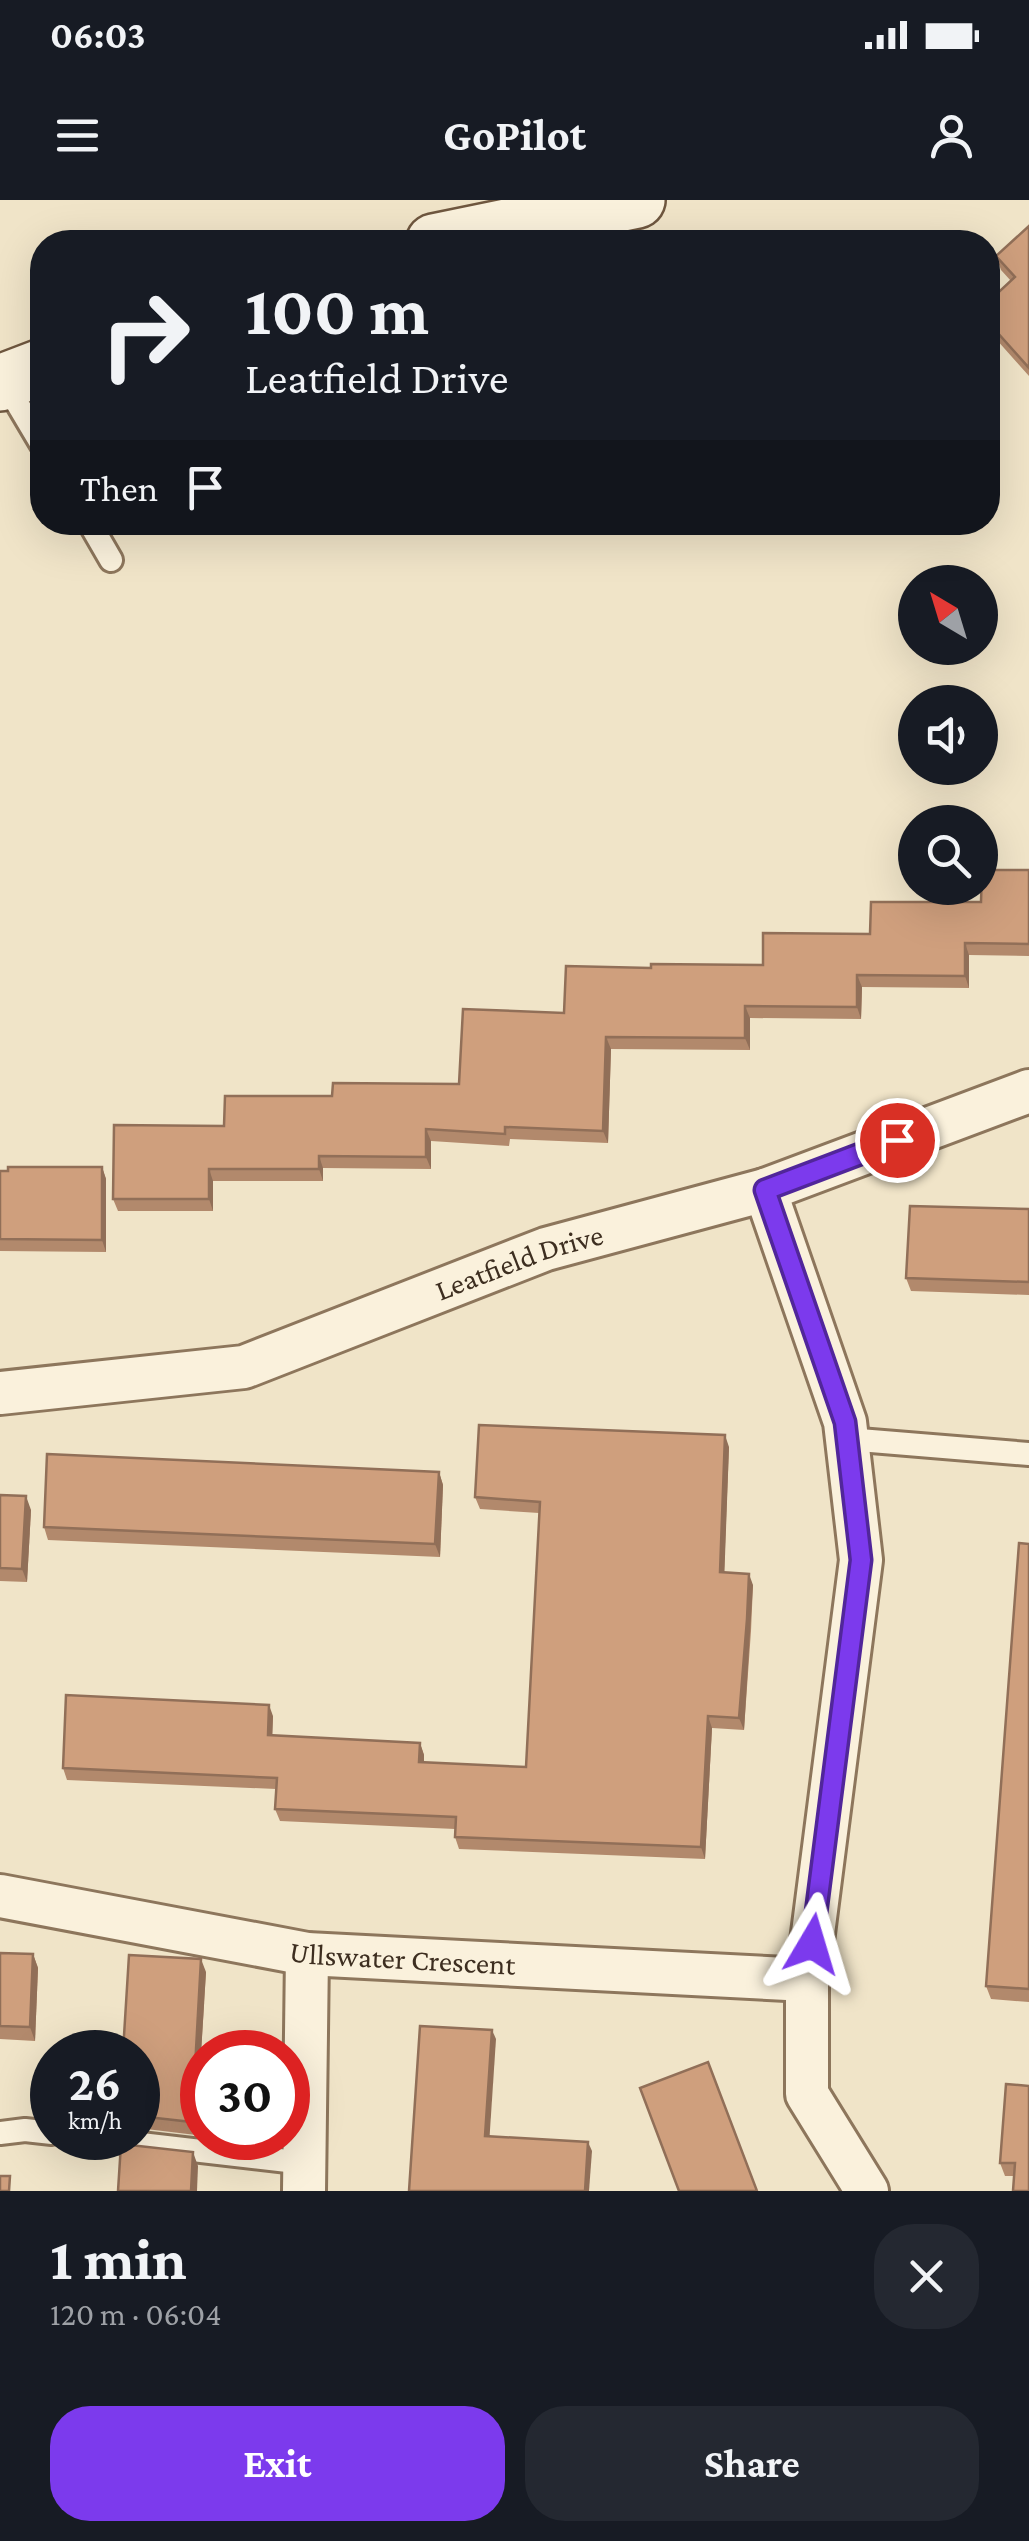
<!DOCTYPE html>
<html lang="en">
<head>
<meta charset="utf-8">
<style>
  :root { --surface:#171b24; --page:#242831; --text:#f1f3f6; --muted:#9ea1a6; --accent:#7c3aed }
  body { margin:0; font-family:"Crimson Pro",serif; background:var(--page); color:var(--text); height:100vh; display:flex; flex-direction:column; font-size:38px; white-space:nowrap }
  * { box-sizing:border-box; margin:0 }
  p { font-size:32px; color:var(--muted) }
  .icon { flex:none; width:55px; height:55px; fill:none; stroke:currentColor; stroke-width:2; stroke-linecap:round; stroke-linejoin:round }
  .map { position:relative; height:1991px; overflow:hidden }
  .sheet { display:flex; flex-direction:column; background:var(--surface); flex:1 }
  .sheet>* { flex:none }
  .banner { position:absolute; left:30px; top:30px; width:970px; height:305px; border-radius:40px; box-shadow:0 10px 40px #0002; background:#171b24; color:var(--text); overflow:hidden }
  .needle { width:65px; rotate:322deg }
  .tools { position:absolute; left:898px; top:365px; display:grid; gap:20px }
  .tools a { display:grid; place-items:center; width:100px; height:100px; border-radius:50%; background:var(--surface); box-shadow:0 10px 40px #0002; font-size:50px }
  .speed { position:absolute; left:30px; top:1830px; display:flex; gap:20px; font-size:50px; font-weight:700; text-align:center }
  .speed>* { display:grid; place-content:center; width:130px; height:130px; border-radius:50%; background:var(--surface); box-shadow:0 10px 40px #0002; line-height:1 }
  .speed small { font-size:25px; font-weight:400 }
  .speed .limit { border:15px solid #d22; background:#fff; color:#111 }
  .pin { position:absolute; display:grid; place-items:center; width:85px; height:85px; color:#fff; margin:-42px; border:5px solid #fff; border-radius:50%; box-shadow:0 2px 10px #0007 }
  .me { position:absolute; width:110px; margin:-55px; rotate:7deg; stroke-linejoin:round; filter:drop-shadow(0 0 8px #0008) }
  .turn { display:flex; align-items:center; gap:35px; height:210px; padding:0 50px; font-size:45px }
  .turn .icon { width:130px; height:130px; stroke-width:2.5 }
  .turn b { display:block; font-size:70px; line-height:85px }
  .then { display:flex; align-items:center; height:95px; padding:0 50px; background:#0003; gap:20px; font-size:38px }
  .round { display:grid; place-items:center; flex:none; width:105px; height:105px; border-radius:40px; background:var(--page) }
  .headline { display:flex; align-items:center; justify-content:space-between; height:170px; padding:0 50px }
  h1 { font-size:60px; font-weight:700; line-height:75px }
  .button { display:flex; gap:20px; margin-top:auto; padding:20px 50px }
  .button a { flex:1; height:115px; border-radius:40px; background:var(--accent); color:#fff; font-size:40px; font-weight:700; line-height:115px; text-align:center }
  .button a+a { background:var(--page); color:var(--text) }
  .status { display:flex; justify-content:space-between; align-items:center; height:70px; padding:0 50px; background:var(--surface); direction:ltr }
  .status svg { height:28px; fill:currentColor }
  header { display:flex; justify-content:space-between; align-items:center; height:130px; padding:0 50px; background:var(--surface); font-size:45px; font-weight:700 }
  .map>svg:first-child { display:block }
</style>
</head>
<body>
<div class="status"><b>06:03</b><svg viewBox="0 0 49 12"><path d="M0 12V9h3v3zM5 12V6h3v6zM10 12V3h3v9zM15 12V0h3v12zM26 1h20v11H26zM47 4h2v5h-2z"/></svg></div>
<header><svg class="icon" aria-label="menu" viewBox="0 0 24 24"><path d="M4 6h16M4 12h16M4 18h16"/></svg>GoPilot<svg class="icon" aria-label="person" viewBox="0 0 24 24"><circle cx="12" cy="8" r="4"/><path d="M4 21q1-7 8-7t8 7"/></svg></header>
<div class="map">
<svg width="1029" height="1991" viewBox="0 0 1029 1991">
  <rect width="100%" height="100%" fill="#f0e4c8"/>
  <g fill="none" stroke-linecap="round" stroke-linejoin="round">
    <defs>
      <g id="lane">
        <path d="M 4,181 L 42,245"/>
        <path d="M 89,322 L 111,360"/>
        <path d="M 847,1239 L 1029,1254"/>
        <path d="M 0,1933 L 25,1930 L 52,1933"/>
        <path d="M 89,1938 L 305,1963"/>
      </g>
      <g id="street">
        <path d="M 765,990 L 845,1222 L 861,1360 L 807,1780 L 807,1894 L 867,1991"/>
        <path id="s1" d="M 0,1193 L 244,1167 L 546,1049 L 765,990 L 1029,891"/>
        <path id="s2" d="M 0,1696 L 307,1754 L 807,1780"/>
        <path d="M 304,1991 L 307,1754"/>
      </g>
      <g id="secondary">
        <path d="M 434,42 L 637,0"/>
        <path d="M 0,183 L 42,167"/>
      </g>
    </defs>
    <use href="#lane" stroke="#8d765c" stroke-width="28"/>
    <use href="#street" stroke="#8d765c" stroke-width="48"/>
    <use href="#secondary" stroke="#6f573f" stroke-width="60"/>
    <use href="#lane" stroke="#faf1dc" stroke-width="22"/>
    <use href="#street" stroke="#faf1dc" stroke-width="42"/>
    <use href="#secondary" stroke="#faf1dc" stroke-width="55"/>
  </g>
  <g fill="#b2896c">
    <path d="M 1029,26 L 1029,176 L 988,130 L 988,102 L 1011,81 L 1001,70 L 996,56 Z"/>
    <path d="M 1029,670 L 1029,756 L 969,755 L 969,788 L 862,787 L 861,819 L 750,818 L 750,850 L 611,849 L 608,943 L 510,939 L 509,946 L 431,941 L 431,969 L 323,968 L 323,981 L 213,981 L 213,1011 L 118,1011 L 113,999 L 224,926 L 332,896 L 459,884 L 564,813 L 651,768 L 763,765 L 981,702 Z"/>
    <path d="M 102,967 L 106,979 L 106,1052 L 0,1051 L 0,971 Z"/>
    <path d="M 1029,1009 L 1029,1095 L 911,1091 L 906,1078 Z"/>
    <path d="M 729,1247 L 724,1373 L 753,1385 L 751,1431 L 744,1530 L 712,1528 L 705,1659 L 459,1649 L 455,1637 L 455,1629 L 280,1621 L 275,1609 L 276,1589 L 67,1580 L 63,1568 L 273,1516 L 272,1535 L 420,1543 L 424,1555 L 424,1562 L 526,1567 L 539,1313 L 480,1309 L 475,1297 Z"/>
    <path d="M 439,1272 L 443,1285 L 440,1357 L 48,1340 L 44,1327 Z"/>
    <path d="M 0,1295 L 31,1310 L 27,1382 L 0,1381 Z"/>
    <path d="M 1029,1344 L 1029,1802 L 991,1799 L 986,1786 Z"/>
    <path d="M 0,1753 L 33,1754 L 38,1768 L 35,1841 L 0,1839 Z"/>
    <path d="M 206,1772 L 196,1935 L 138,1928 L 138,1852 Z"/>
    <path d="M 1029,1886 L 1014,1976 L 1005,1976 L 1000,1963 Z"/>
  </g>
  <g fill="#916f58">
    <path d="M 965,743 L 969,755 L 969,788 L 965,776 Z"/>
    <path d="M 857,775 L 862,787 L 861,819 L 857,807 Z"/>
    <path d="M 745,806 L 750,818 L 750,850 L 745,838 Z"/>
    <path d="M 606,837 L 611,849 L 608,943 L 603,931 Z"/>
    <path d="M 426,929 L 431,941 L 431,969 L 426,957 Z"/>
    <path d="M 319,956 L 323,968 L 323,981 L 319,969 Z"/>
    <path d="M 102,967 L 106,979 L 106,1052 L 102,1040 Z"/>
    <path d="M 209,969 L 213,981 L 213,1011 L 209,999 Z"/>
    <path d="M 725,1235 L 729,1247 L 724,1384 L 720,1372 Z"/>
    <path d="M 439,1272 L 443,1285 L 440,1357 L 435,1344 Z"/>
    <path d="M 26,1296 L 31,1310 L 27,1382 L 22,1369 Z"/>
    <path d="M 749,1374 L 753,1385 L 744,1530 L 739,1518 Z"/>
    <path d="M 269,1505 L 273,1516 L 272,1547 L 268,1535 Z"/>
    <path d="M 708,1516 L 712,1528 L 705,1659 L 701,1647 Z"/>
    <path d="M 420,1543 L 424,1555 L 424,1573 L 419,1562 Z"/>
    <path d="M 33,1754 L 38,1768 L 35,1841 L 30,1827 Z"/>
    <path d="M 201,1759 L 206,1772 L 196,1935 L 192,1922 Z"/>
    <path d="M 492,1830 L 496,1839 L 489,1945 L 485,1936 Z"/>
    <path d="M 588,1942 L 592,1951 L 589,1991 L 585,1991 Z"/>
    <path d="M 193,1952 L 198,1966 L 197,1991 L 191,1991 Z"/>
  </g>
  <g fill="#cf9f7d" stroke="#916f58" stroke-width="2.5">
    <path d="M 1029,26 L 1029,168 L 988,122 L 988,102 L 1015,77 L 996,56 Z"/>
    <path d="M 982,670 L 1029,670 L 1029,744 L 965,743 L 965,776 L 857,775 L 857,807 L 745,806 L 745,838 L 606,837 L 603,931 L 505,927 L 505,934 L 426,929 L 426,957 L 319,956 L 319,969 L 209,969 L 209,999 L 113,999 L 114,925 L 224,926 L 225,896 L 332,896 L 333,883 L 459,884 L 463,809 L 564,813 L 566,766 L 651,768 L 651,764 L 763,765 L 763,733 L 870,734 L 871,702 L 981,702 Z"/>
    <path d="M 8,967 L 102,967 L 102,1040 L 0,1039 L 0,971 L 8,971 Z"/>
    <path d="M 910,1006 L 1029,1009 L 1029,1082 L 906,1078 Z"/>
    <path d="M 479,1225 L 725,1235 L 720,1372 L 749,1374 L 747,1419 L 739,1518 L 708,1516 L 701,1647 L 455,1637 L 456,1617 L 275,1609 L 277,1578 L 63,1568 L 66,1495 L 269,1505 L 268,1535 L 420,1543 L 419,1562 L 526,1567 L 540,1302 L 475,1297 Z"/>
    <path d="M 47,1254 L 439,1272 L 435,1344 L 44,1327 Z"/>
    <path d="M 0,1295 L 26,1296 L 22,1369 L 0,1368 Z"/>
    <path d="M 1019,1343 L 1029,1344 L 1029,1789 L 986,1786 Z"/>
    <path d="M 0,1753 L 33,1754 L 30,1827 L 0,1826 Z"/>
    <path d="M 129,1755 L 201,1759 L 192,1922 L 138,1916 L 138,1852 L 123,1852 Z"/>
    <path d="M 420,1826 L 492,1830 L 485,1936 L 588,1942 L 585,1991 L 409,1991 Z"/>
    <path d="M 708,1862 L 757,1991 L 679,1991 L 640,1888 Z"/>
    <path d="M 1006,1884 L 1029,1886 L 1029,1991 L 1013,1991 L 1015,1963 L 1000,1963 Z"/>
    <path d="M 121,1944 L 193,1952 L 191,1991 L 118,1991 Z"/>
    <path d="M 0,1976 L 10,1976 L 9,1991 L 0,1991 Z"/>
  </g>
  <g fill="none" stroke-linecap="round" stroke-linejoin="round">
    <defs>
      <path id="route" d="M 812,1744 L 861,1360 L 845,1222 L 765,990 L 897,940"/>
    </defs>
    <use href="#route" stroke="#51269a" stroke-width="25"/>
    <use href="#route" stroke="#7c3aed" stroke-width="18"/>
  </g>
  <g text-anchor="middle" stroke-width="8" stroke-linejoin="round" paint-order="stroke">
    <g font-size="30" fill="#3d2e20" stroke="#f7eed8">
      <text dy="10" stroke="none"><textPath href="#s1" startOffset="540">Leatfield Drive</textPath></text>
      <text dy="10" stroke="none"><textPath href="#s2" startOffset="408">Ullswater Crescent</textPath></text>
    </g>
  </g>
</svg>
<div class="tools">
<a><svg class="needle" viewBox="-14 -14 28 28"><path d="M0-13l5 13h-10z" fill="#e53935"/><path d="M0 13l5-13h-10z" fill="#9ea1a6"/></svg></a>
<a><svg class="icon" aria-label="sound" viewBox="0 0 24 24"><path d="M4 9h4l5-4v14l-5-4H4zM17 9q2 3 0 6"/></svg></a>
<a><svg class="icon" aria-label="search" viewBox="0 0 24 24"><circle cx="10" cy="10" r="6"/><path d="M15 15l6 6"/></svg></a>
</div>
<div class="speed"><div>26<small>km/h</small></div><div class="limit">30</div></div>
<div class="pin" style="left:897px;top:940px;background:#d93025"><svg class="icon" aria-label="arrive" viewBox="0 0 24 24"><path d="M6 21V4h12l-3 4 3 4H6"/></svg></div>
<svg class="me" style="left:812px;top:1744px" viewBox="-20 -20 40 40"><path d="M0-17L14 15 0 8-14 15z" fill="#7c3aed" stroke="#fff" stroke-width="4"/></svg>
<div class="banner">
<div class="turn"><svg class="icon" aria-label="right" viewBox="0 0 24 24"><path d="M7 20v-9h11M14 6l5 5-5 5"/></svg><div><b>100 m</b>Leatfield Drive</div></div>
<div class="then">Then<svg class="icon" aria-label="arrive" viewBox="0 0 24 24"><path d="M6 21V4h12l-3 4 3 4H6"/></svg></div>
</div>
</div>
<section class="sheet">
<div class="headline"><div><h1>1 min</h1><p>120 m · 06:04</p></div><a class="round"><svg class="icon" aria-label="close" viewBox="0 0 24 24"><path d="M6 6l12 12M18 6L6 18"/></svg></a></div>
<div class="button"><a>Exit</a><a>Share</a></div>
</section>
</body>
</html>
